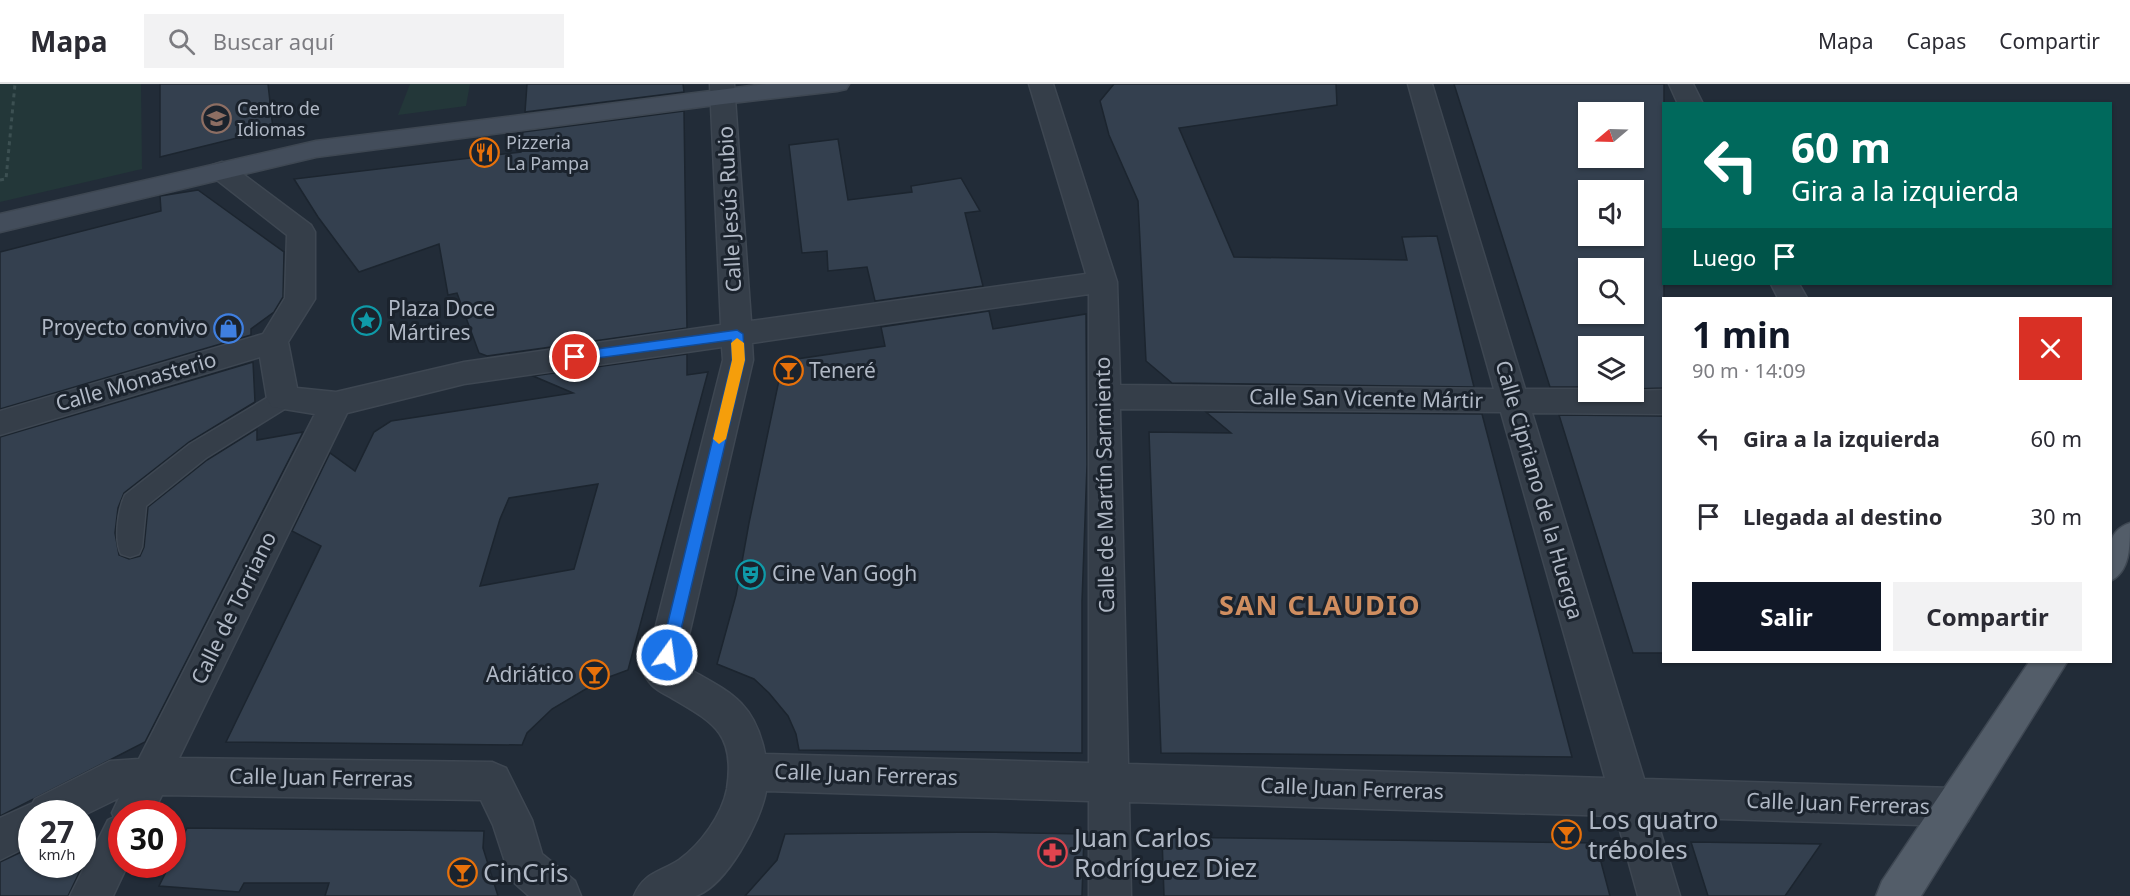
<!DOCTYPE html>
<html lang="es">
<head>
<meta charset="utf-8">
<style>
  :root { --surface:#fff; --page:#f2f2f3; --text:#2b2b33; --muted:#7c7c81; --line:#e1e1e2; --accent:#111827 }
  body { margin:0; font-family:"Noto Sans",sans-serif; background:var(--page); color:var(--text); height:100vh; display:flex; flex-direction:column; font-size:22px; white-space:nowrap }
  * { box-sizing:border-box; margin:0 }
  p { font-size:20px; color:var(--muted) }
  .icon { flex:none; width:33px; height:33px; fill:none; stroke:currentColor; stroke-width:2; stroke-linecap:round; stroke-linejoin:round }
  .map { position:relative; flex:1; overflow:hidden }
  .drawer { position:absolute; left:1662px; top:213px; width:450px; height:366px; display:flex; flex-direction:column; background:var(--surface); border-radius:0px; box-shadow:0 2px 4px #0004 }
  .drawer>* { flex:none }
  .banner { position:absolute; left:1662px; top:18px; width:450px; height:183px; border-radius:0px; box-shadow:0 2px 4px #0004; background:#00695c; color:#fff; overflow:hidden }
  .needle { width:39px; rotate:251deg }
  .fabs { position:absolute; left:1578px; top:18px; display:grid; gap:12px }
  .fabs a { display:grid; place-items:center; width:66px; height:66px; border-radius:0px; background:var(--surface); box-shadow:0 2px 4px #0004; font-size:30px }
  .speed { position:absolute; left:18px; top:716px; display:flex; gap:12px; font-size:30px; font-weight:700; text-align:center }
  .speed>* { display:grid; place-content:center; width:78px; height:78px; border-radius:50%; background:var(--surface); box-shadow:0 2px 4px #0004; line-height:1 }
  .speed small { font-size:15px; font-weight:400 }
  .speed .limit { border:9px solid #d22; background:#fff; color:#111 }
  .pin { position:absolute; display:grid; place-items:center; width:51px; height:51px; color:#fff; margin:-26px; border:3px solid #fff; border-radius:50%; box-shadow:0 2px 6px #0007 }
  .me { position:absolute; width:66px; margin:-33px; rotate:14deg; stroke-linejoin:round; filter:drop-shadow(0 0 4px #0008) }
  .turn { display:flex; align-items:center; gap:21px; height:126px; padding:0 30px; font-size:27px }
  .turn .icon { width:78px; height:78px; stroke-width:2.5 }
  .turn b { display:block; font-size:42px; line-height:51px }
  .then { display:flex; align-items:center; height:57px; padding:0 30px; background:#0003; gap:12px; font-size:22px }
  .round { display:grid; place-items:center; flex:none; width:63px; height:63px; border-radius:0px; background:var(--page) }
  .overview { display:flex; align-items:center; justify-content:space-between; height:102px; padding:0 30px }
  h1 { font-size:36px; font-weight:700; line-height:45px; color:var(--accent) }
  .cta { display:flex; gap:12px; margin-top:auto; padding:12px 30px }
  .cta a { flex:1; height:69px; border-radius:0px; background:var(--accent); color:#fff; font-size:24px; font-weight:700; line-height:69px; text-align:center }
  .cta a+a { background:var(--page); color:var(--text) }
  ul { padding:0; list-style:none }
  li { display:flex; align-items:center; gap:18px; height:78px; padding:0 30px }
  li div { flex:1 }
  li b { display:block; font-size:22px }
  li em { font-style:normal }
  header { display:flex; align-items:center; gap:36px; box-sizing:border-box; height:84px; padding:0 30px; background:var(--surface); border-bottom:2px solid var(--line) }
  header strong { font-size:28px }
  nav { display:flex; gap:33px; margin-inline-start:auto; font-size:21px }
  .search { width:420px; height:54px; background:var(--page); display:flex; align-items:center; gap:15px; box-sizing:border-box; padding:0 21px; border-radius:0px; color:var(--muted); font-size:22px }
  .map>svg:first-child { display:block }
</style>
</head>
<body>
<header>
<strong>Mapa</strong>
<div class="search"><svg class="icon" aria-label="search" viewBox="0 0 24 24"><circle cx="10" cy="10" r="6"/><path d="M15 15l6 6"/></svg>Buscar aquí</div>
<nav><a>Mapa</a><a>Capas</a><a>Compartir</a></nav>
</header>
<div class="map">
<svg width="2130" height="812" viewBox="0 0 2130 812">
  <rect width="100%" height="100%" fill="#222c38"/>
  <g fill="#233739">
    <path d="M 0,0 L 141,0 L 142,85 L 0,118 Z"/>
    <path d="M 410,0 L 470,0 L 466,22 L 398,31 Z"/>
  </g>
  <g fill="#34404f" stroke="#1c252f" stroke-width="1.5" fill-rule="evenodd">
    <path d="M 160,0 L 268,0 L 273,45 L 160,73 Z"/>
    <path d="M 527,0 L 683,0 L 684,8 L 525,28 Z"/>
    <path d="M 1114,0 L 1336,0 L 1337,21 L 1179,44 L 1234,173 L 1407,176 L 1402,153 L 1437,152 L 1474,303 L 1172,299 L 1146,277 L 1138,117 L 1109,51 L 1100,17 Z"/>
    <path d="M 1454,0 L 1664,0 L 1664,304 L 1634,305 L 1634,262 L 1588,262 L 1588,303 L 1550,303 ZM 1588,28 L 1634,28 L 1634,74 L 1588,74 ZM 1588,106 L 1634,106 L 1634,152 L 1588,152 ZM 1588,184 L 1634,184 L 1634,230 L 1588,230 Z"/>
    <path d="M 684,27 L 687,244 L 487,272 L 479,269 L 457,209 L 448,211 L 439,160 L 359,188 L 318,133 L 294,95 L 521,68 L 523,48 Z"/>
    <path d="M 838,55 L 848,116 L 912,108 L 911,102 L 961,94 L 980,127 L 965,129 L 983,202 L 875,217 L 867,183 L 828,187 L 827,167 L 802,169 L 789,61 Z"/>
    <path d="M 198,106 L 284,168 L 283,213 L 274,228 L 251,245 L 251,251 L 0,325 L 0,168 L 161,127 L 160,112 Z"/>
    <path d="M 989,227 L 993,245 L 1086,230 L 1087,381 L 1082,517 L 1082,669 L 799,666 L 796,650 L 788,632 L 769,609 L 754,595 L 717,580 L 736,511 L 749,439 L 783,277 L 885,262 L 881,243 Z"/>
    <path d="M 687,270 L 687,291 L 708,288 L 628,586 L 601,596 L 552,625 L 527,649 L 522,661 L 226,658 L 321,462 L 292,447 L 330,369 L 355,387 L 374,348 L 391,337 L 573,309 L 533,292 ZM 598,400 L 574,485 L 480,502 L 500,435 L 509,414 Z"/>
    <path d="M 253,278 L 255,318 L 189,358 L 124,409 L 118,424 L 115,449 L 119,471 L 129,475 L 140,472 L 144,463 L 148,423 L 207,376 L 257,345 L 257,356 L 303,348 L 145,658 L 0,732 L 0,353 Z"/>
    <path d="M 1206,328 L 1482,330 L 1572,673 L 1161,669 L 1149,348 L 1231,349 Z"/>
    <path d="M 1559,331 L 1664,332 L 1664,569 L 1633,569 Z"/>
    <path d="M 187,744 L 484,747 L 483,764 L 498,812 L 325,812 L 329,799 L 244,799 L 239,808 L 159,802 L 170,780 L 172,780 L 172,774 Z"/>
    <path d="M 984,748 L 1084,750 L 1082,812 L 745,812 L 777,776 L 785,750 Z"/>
    <path d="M 1162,753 L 1596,759 L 1610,812 L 1164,812 Z"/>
    <path d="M 1691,758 L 1821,760 L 1785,812 L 1708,812 Z"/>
    <path d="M 32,763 L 32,780 L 82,780 L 82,767 L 88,770 L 68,812 L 0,812 L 0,778 Z"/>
  </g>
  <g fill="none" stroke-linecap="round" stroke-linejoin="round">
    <defs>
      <path id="lane" d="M 283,306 L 291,309 L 294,315 L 291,321 L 206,374 L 146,422 L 142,463 L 139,470 L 130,473 L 121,470 C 114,456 118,425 125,411 L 190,360 L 275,309 Z"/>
      <g id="street">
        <path d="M 710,0 L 734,0 L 751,237 L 1086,190 L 1029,0 L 1053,0 L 1117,198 L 1120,301 L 1494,305 L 1408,0 L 1432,0 L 1525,305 L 1588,305 L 1588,308 L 1664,306 L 1664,330 L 1532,329 L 1644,695 L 1954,704 L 1968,709 L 1974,723 L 1968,737 L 1954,742 L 1656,733 L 1680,812 L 1638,812 L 1616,732 L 1129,718 L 1131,812 L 1089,812 L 1089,717 L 766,707 C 761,737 726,803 695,812 C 682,812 649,812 634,812 C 644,788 659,789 679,776 C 701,760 722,731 727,705 C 736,648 712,638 670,613 C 657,606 650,602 644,589 L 723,276 L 722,263 L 464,300 L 347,329 L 179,674 L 492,678 L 506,684 L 532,736 L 542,770 L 575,797 L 581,812 L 529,812 L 511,796 L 493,741 L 481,716 L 162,711 L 153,729 L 122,729 L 122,780 L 128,780 L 113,812 L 70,812 L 108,736 L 114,733 L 112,729 L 119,714 L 82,732 L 82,729 L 32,729 L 32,760 L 0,776 L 0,734 L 33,719 L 35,715 L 110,677 L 139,675 L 315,330 L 272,323 L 267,315 L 260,273 L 0,351 L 0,327 L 263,250 L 285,214 L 287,151 L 213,93 L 209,87 L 213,81 L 222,78 L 231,81 L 311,141 L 315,148 L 315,215 L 288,258 L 297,304 L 336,308 L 464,278 L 721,241 ZM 1089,210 L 1089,679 L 765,670 C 754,615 727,607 682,581 L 753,276 L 752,259 ZM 1120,325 L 1501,328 L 1605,694 L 1128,680 Z"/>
        <path d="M 1669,0 L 1693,0 L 1703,20 L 1678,20 Z"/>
        <path d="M 1771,200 L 1799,200 L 1807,214 L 1778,214 Z"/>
      </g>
      <path id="secondary" d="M 766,0 L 849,0 L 846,5 L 837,7 L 723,20 L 316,73 L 0,148 L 0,130 L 316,57 Z"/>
      <g id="primary">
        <path d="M 2130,439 C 2130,463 2130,488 2110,497 C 2110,473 2103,448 2130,439 Z"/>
        <path d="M 2029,578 L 2067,578 L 1921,812 L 1876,812 L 1882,797 Z"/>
      </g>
    </defs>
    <use href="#lane" stroke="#3e4752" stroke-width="3"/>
    <use href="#street" stroke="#3e4752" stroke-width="3"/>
    <use href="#secondary" stroke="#3e4752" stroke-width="3"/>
    <use href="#primary" stroke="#3e4752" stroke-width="3"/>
    <path stroke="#3c5052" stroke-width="3" stroke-dasharray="4 4" stroke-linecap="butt" d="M 0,96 L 6,95 L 15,0"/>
    <use href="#lane" fill="#353e49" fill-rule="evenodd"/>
    <use href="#street" fill="#353e49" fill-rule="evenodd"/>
    <use href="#secondary" fill="#434d5b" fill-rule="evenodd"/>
    <use href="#primary" fill="#535d69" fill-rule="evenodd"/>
  </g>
  <path fill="#1a73e8" stroke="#114b97" stroke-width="1.5" d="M 737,246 L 743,250 L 745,276 L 675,571 L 672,576 L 667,578 L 662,576 L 660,571 L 732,276 L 731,256 L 575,277 L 569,273 L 575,268 Z"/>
  <path fill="#f59e0b" d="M 737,254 L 744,259 L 745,276 L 726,355 L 719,360 L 713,355 L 732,276 L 731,259 Z"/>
  <defs>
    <symbol id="university-ring" viewBox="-11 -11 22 22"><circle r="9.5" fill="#1b232d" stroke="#8d6e63" stroke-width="1.5"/><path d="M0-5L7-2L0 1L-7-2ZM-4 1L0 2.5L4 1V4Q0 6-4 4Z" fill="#8d6e63"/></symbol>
    <symbol id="restaurant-ring" viewBox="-11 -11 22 22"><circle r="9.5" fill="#1b232d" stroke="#e8710a" stroke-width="1.5"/><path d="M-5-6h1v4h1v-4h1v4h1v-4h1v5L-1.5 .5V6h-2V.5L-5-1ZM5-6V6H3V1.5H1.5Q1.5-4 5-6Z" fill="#e8710a"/></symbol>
    <symbol id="sight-ring" viewBox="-11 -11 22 22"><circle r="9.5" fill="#1b232d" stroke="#0f9aa8" stroke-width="1.5"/><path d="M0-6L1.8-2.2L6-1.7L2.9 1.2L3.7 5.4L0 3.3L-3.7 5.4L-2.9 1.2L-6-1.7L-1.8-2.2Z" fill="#0f9aa8"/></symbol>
    <symbol id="shop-ring" viewBox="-11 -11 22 22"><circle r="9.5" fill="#1b232d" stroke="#3f7fe0" stroke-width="1.5"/><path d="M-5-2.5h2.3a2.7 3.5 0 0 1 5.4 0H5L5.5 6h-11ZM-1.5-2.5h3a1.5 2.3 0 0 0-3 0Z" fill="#3f7fe0"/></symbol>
    <symbol id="bar-ring" viewBox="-11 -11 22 22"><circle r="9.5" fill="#1b232d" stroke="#e8710a" stroke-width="1.5"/><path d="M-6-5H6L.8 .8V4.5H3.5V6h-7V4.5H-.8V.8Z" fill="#e8710a"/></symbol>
    <symbol id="theatre-ring" viewBox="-11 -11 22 22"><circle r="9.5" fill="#1b232d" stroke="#0f9aa8" stroke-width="1.5"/><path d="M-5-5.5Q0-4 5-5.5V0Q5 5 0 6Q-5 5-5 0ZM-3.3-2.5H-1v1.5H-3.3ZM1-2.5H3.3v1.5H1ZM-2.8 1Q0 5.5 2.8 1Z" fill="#0f9aa8"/></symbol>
    <symbol id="pharmacy-ring" viewBox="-11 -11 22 22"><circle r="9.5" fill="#1b232d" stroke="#e0444e" stroke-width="1.5"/><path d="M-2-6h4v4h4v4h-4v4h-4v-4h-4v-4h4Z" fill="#e0444e"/></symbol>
  </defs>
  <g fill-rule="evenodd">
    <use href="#university-ring" x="200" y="18" width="33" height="33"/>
    <use href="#restaurant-ring" x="468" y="52" width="33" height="33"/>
    <use href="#sight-ring" x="350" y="220" width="33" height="33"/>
    <use href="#shop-ring" x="212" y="228" width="33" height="33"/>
    <use href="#bar-ring" x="772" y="270" width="33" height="33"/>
    <use href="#theatre-ring" x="734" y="474" width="33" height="33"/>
    <use href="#bar-ring" x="578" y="574" width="33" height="33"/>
    <use href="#bar-ring" x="1550" y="734" width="33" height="33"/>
    <use href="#pharmacy-ring" x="1036" y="752" width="33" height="33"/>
    <use href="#bar-ring" x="446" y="772" width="33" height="33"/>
  </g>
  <g text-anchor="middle" stroke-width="6" stroke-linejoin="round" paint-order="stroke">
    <g font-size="18" fill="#b0b8c5" stroke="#1b232d" text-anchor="start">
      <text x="237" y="31">Centro de<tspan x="237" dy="21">Idiomas</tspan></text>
      <text x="506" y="65">Pizzeria<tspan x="506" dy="21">La Pampa</tspan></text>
    </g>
    <g font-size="21" fill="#b0b8c5" stroke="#1b232d">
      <text transform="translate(730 125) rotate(-93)" y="7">Calle Jesús Rubio</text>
      <text transform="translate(136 298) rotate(-16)" y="7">Calle Monasterio</text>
      <text transform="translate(1366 315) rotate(1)" y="7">Calle San Vicente Mártir</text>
      <text transform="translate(1105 401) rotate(-91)" y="7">Calle de Martín Sarmiento</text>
      <text transform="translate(1539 406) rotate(74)" y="7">Calle Cipriano de la Huerga</text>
      <text transform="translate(234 524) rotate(-64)" y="7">Calle de Torriano</text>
      <text transform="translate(866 691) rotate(2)" y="7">Calle Juan Ferreras</text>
      <text transform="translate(321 694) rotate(1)" y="7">Calle Juan Ferreras</text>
      <text transform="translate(1352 705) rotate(2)" y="7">Calle Juan Ferreras</text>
      <text transform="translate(1838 720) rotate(2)" y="7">Calle Juan Ferreras</text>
    </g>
    <g font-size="21" fill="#b0b8c5" stroke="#1b232d" text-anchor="start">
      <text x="388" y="232">Plaza Doce<tspan x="388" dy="24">Mártires</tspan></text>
      <text x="208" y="251" text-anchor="end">Proyecto convivo</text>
      <text x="809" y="294">Teneré</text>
      <text x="772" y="497">Cine Van Gogh</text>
      <text x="574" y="598" text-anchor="end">Adriático</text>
    </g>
    <g font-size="26" fill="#b0b8c5" stroke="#1b232d" text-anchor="start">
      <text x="1588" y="745">Los quatro<tspan x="1588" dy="30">tréboles</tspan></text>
      <text x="1074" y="763">Juan Carlos<tspan x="1074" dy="30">Rodríguez Diez</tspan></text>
      <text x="483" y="798">CinCris</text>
    </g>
    <g font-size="27" font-weight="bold" letter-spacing="1.5" fill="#d08e60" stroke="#1b232d">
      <text x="1320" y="531">SAN CLAUDIO</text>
    </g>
  </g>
</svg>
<div class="fabs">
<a><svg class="needle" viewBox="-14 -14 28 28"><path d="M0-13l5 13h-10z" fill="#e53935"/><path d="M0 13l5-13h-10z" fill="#7c7c81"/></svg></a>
<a><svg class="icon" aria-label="sound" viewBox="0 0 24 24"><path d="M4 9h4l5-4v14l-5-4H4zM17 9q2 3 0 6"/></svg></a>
<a><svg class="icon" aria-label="search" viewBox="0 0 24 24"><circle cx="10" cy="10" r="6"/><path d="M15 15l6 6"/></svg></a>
<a><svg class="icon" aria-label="layers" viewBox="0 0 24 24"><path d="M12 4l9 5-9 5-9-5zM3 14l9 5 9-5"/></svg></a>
</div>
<div class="speed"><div>27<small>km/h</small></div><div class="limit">30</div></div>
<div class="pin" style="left:575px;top:273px;background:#d93025"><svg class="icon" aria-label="arrive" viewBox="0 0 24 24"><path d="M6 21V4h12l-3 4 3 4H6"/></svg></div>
<svg class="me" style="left:667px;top:571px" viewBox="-20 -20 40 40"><circle r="17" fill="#1a73e8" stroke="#fff" stroke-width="3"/><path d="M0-11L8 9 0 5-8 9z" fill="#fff"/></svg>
<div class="banner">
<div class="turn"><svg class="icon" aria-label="left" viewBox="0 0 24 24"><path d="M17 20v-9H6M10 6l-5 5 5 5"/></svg><div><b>60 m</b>Gira a la izquierda</div></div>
<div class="then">Luego<svg class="icon" aria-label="arrive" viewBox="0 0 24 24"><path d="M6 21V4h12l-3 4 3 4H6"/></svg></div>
</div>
<section class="drawer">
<div class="overview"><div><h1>1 min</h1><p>90 m · 14:09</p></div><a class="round" style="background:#d93025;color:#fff"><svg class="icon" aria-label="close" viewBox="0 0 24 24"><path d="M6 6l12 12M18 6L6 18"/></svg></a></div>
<ul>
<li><svg class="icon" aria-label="left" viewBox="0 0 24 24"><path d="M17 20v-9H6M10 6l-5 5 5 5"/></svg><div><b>Gira a la izquierda</b></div><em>60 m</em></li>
<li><svg class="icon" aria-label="arrive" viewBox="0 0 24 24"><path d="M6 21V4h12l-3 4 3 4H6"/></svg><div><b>Llegada al destino</b></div><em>30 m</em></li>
</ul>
<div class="cta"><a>Salir</a><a>Compartir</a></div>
</section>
</div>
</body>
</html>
